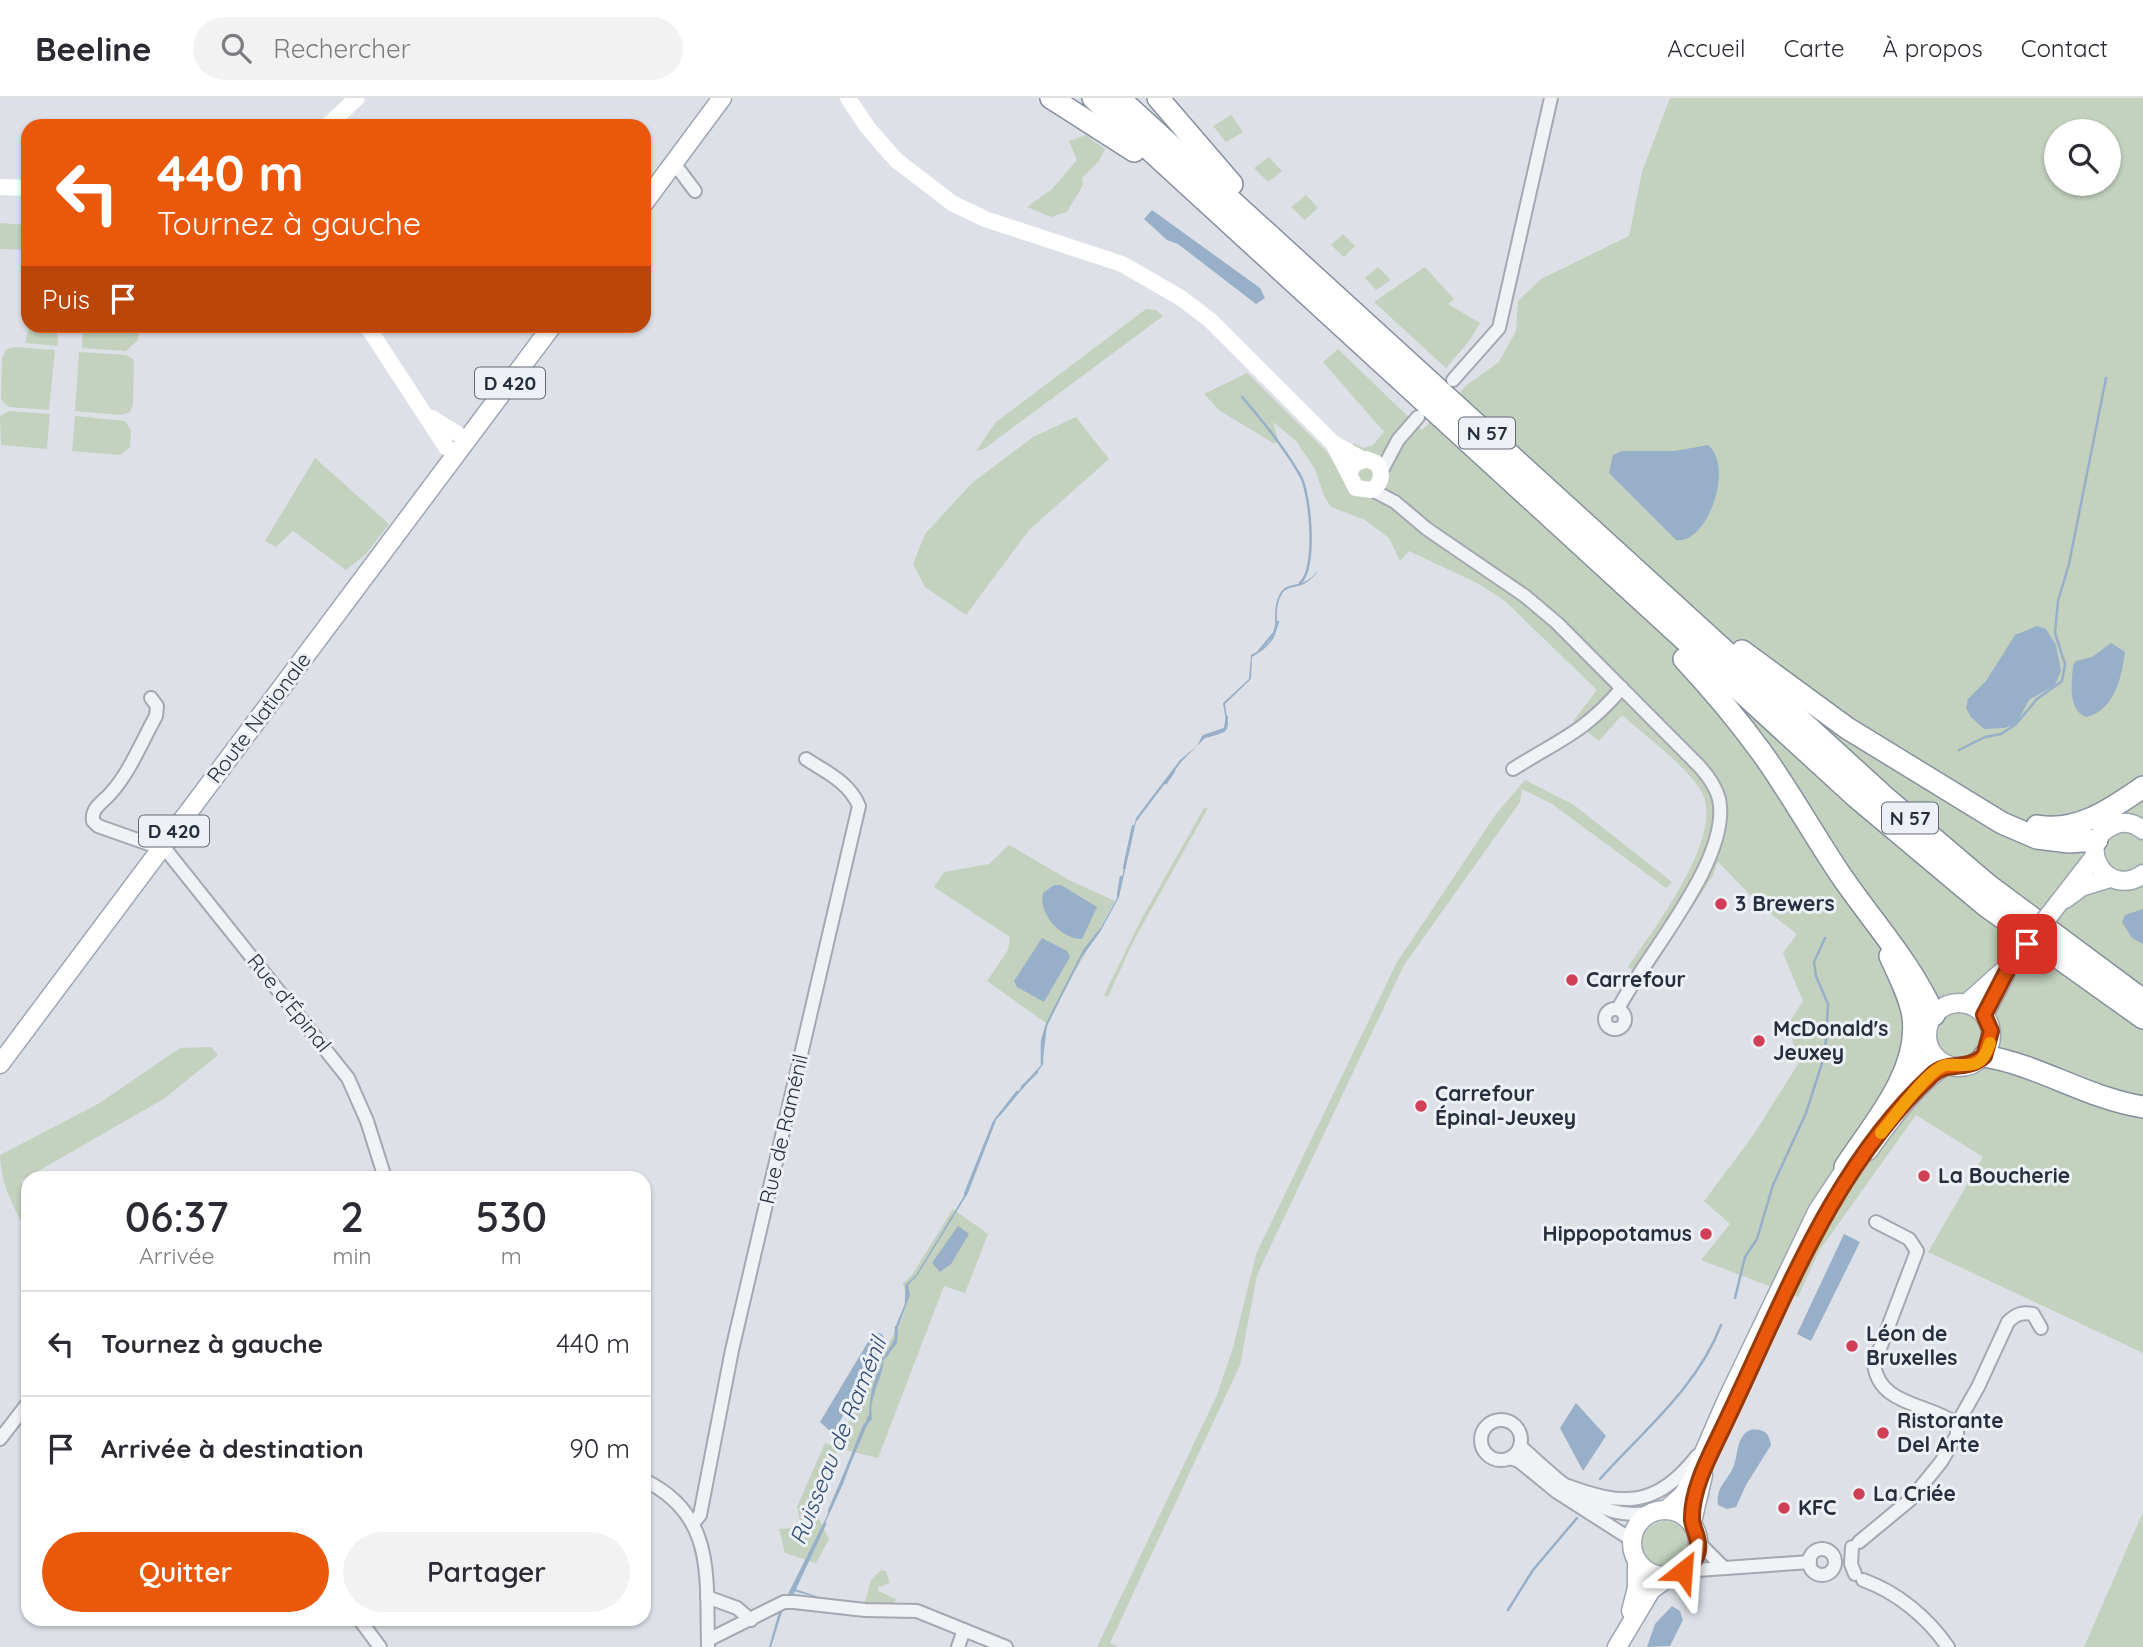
<!DOCTYPE html>
<html lang="fr">
<head>
<meta charset="utf-8">
<style>
  :root { --surface:#fff; --page:#f2f2f3; --text:#2b2b33; --muted:#7c7c81; --line:#e1e1e2; --accent:#ea580c }
  body { margin:0; font-family:Quicksand,sans-serif; background:var(--page); color:var(--text); height:100vh; display:flex; flex-direction:column; font-size:26px; white-space:nowrap }
  * { box-sizing:border-box; margin:0 }
  p { font-size:23px; color:var(--muted) }
  .icon { flex:none; width:38px; height:38px; fill:none; stroke:currentColor; stroke-width:2; stroke-linecap:round; stroke-linejoin:round }
  .map { position:relative; flex:1; overflow:hidden }
  .sheet { position:absolute; left:21px; top:1073px; width:630px; height:455px; display:flex; flex-direction:column; background:var(--surface); border-radius:21px; box-shadow:0 2px 5px #0004 }
  .sheet>* { flex:none }
  .guide { position:absolute; left:21px; top:21px; width:630px; height:214px; border-radius:21px; box-shadow:0 2px 5px #0004; background:#ea580c; color:#fff; overflow:hidden }
  .controls { position:absolute; left:2044px; top:21px; display:grid; gap:14px }
  .controls a { display:grid; place-items:center; width:77px; height:77px; border-radius:50%; background:var(--surface); box-shadow:0 2px 5px #0004; font-size:35px }
  .pin { position:absolute; display:grid; place-items:center; width:60px; height:60px; color:#fff; margin:-30px; border-radius:14px; box-shadow:0 4px 10px #0006 }
  .me { position:absolute; width:77px; margin:-38px; rotate:28deg; stroke-linejoin:round; filter:drop-shadow(0 0 5px #0008) }
  .turn { display:flex; align-items:center; gap:24px; height:147px; padding:0 21px; font-size:32px }
  .turn .icon { width:91px; height:91px; stroke-width:2.5 }
  .turn b { display:block; font-size:49px; line-height:60px }
  .then { display:flex; align-items:center; height:66px; padding:0 21px; background:#0003; gap:14px; font-size:26px }
  .eta { display:flex; justify-content:space-evenly; align-items:center; height:119px; text-align:center }
  .eta b { font-size:42px; font-weight:600; line-height:49px }
  .action { display:flex; gap:14px; margin-top:auto; padding:14px 21px }
  .action a { flex:1; height:80px; border-radius:42px; background:var(--accent); color:#fff; font-size:28px; font-weight:600; line-height:80px; text-align:center }
  .action a+a { background:var(--page); color:var(--text) }
  ul { padding:0; list-style:none }
  li { display:flex; align-items:center; gap:21px; height:105px; padding:0 21px; border-top:2px solid var(--line) }
  li div { flex:1 }
  li b { display:block; font-size:26px }
  li em { font-style:normal }
  header { display:flex; align-items:center; gap:42px; box-sizing:border-box; height:98px; padding:0 35px; background:var(--surface); border-bottom:2px solid var(--line) }
  header strong { font-size:33px }
  nav { display:flex; gap:38px; margin-inline-start:auto; font-size:24px }
  .search { width:490px; height:63px; background:var(--page); display:flex; align-items:center; gap:18px; box-sizing:border-box; padding:0 24px; border-radius:38px; color:var(--muted); font-size:26px }
  .map>svg:first-child { display:block }
</style>
</head>
<body>
<header>
<strong>Beeline</strong>
<div class="search"><svg class="icon" aria-label="search" viewBox="0 0 24 24"><circle cx="10" cy="10" r="6"/><path d="M15 15l6 6"/></svg>Rechercher</div>
<nav><a>Accueil</a><a>Carte</a><a>À propos</a><a>Contact</a></nav>
</header>
<div class="map">
<svg width="2143" height="1549" viewBox="0 0 2143 1549">
  <rect width="100%" height="100%" fill="#dde1e7"/>
  <g fill="#c3d1be" fill-rule="evenodd">
    <path d="M 1670,0 L 2143,0 L 2143,1255 L 1928,1154 L 1983,1059 L 1916,1017 L 1819,1153 L 1798,1199 L 1701,1162 L 1730,1126 L 1704,1103 L 1752,1039 L 1800,963 L 1787,928 L 1803,903 L 1783,855 L 1797,836 L 1763,810 L 1718,764 L 1712,779 L 1646,881 L 1628,869 C 1652,833 1729,734 1700,691 C 1681,663 1647,640 1622,617 L 1599,643 L 1573,623 L 1597,592 L 1505,503 L 1479,486 L 1409,453 L 1400,463 L 1389,440 L 1365,422 L 1331,409 L 1324,398 L 1315,371 L 1296,343 L 1273,324 L 1278,342 L 1275,346 L 1220,313 L 1204,296 L 1247,275 L 1327,354 L 1338,370 L 1354,345 L 1363,350 L 1373,347 L 1384,334 L 1323,264 L 1338,251 L 1422,332 L 1467,287 L 1499,264 L 1516,233 L 1518,203 L 1541,181 L 1629,138 L 1642,74 ZM 2056,33 L 2109,33 L 2109,86 L 2056,86 Z"/>
    <path d="M 1231,17 L 1243,34 L 1226,44 L 1213,28 Z"/>
    <path d="M 1086,37 L 1105,51 L 1099,63 L 1082,80 L 1083,87 L 1067,114 L 1051,119 L 1027,109 L 1052,91 L 1077,62 L 1069,43 Z"/>
    <path d="M 1269,59 L 1282,73 L 1268,84 L 1254,70 Z"/>
    <path d="M 1306,97 L 1318,110 L 1305,122 L 1291,109 Z"/>
    <path d="M 0,125 L 28,127 L 28,152 L 0,151 Z"/>
    <path d="M 1343,136 L 1355,148 L 1344,159 L 1331,147 Z"/>
    <path d="M 1378,169 L 1391,182 L 1376,192 L 1365,180 Z"/>
    <path d="M 1425,169 L 1454,201 L 1448,206 L 1480,225 L 1470,242 L 1446,270 L 1374,204 Z"/>
    <path d="M 1146,211 L 1156,212 L 1163,218 L 984,351 L 976,353 L 996,324 Z"/>
    <path d="M 29,228 L 57,228 L 58,248 L 25,245 Z"/>
    <path d="M 83,228 L 138,228 L 138,242 L 126,253 L 82,250 Z"/>
    <path d="M 15,249 L 55,252 L 49,312 L 9,309 L 1,302 L 2,260 L 7,251 Z"/>
    <path d="M 79,254 L 126,257 L 134,262 L 133,306 L 130,314 L 122,317 L 75,313 Z"/>
    <path d="M 9,313 L 50,316 L 47,351 L 1,347 L 0,318 Z"/>
    <path d="M 75,318 L 125,323 L 131,332 L 130,349 L 120,357 L 72,353 Z"/>
    <path d="M 1076,319 L 1109,361 L 1029,432 L 966,517 L 925,489 L 913,466 L 925,436 L 972,385 L 1033,339 Z"/>
    <path d="M 315,360 L 389,426 L 366,456 L 346,472 L 293,433 L 276,449 L 265,443 Z"/>
    <path d="M 1525,682 L 1574,707 L 1672,784 L 1666,790 L 1552,706 L 1522,691 L 1520,704 L 1404,867 L 1257,1177 L 1240,1267 L 1110,1545 L 1118,1549 L 1097,1549 L 1217,1297 L 1233,1250 L 1256,1156 L 1397,864 L 1496,716 Z"/>
    <path d="M 1204,710 L 1208,710 L 1133,844 L 1108,899 L 1104,897 L 1142,820 Z"/>
    <path d="M 1009,747 L 1069,782 L 1115,803 L 1046,925 L 987,883 L 1008,852 L 1010,839 L 934,789 L 944,774 L 989,766 Z"/>
    <path d="M 211,949 L 218,957 L 165,1000 L 21,1083 L 28,1099 L 28,1136 C 15,1113 0,1084 0,1057 L 98,1006 L 180,950 Z"/>
    <path d="M 953,1111 L 988,1136 L 965,1195 L 944,1188 L 878,1360 L 838,1350 L 813,1409 L 829,1441 L 816,1465 L 785,1455 L 779,1431 L 801,1429 L 797,1409 L 825,1345 L 835,1349 L 840,1341 L 903,1218 L 906,1198 L 903,1185 L 912,1177 Z"/>
    <path d="M 2143,1414 L 2143,1549 L 2084,1549 Z"/>
    <circle cx="1666" cy="1448" r="25"/>
    <path d="M 881,1472 L 886,1473 L 890,1485 L 878,1489 L 878,1493 L 896,1501 L 892,1508 L 929,1513 L 1015,1549 L 1001,1549 L 915,1514 L 864,1507 L 871,1482 Z"/>
  </g>
  <g fill="#97afc8">
    <path d="M 1152,112 L 1260,190 L 1265,200 L 1256,206 L 1178,146 L 1167,142 L 1144,121 Z"/>
    <path d="M 1708,347 C 1735,369 1707,447 1676,442 L 1609,375 L 1613,357 L 1622,353 L 1675,353 Z"/>
    <path d="M 1319,472 C 1315,476 1312,481 1307,484 C 1300,490 1287,487 1282,496 C 1268,520 1292,536 1252,559 L 1251,581 L 1225,606 C 1228,631 1235,633 1205,640 L 1182,663 L 1136,724 L 1119,799 L 1100,834 L 1081,860 L 1047,928 L 1042,968 L 996,1022 L 968,1095 L 917,1178 L 908,1187 L 910,1197 L 898,1229 L 897,1245 L 883,1263 C 885,1275 868,1299 872,1321 L 863,1331 L 843,1386 L 795,1491 L 853,1510 L 794,1493 L 792,1503 L 782,1514 L 771,1549 L 769,1549 L 779,1514 L 826,1420 L 863,1327 L 869,1321 C 869,1307 871,1291 876,1278 C 879,1270 882,1270 882,1261 L 896,1241 L 895,1230 L 908,1198 L 905,1187 L 916,1177 L 967,1093 L 995,1020 L 1041,967 L 1041,942 L 1046,925 L 1083,852 L 1101,829 L 1117,800 L 1136,720 L 1180,662 L 1197,648 L 1202,638 L 1227,629 L 1223,605 L 1249,581 L 1251,557 C 1290,538 1266,517 1281,494 C 1287,485 1298,488 1306,483 C 1311,481 1315,475 1319,472 Z"/>
    <path d="M 2037,528 L 2046,531 L 2056,547 L 2061,573 L 2055,587 L 2029,602 L 2016,626 L 2004,630 L 1984,631 L 1971,619 L 1966,610 L 1968,601 L 1986,583 L 2015,537 Z"/>
    <path d="M 2111,545 L 2125,554 C 2122,579 2114,613 2086,619 C 2067,611 2072,584 2073,567 L 2076,563 L 2092,559 Z"/>
    <path d="M 1054,787 L 1061,787 L 1097,809 L 1082,841 C 1061,841 1038,816 1043,795 Z"/>
    <path d="M 2143,811 L 2143,846 L 2132,840 L 2122,824 L 2125,817 Z"/>
    <path d="M 1042,840 L 1067,853 L 1070,859 L 1044,904 L 1017,889 L 1014,883 Z"/>
    <path d="M 958,1128 L 969,1136 L 951,1166 L 940,1174 L 932,1165 Z"/>
    <path d="M 1844,1136 L 1860,1144 L 1811,1243 L 1797,1236 Z"/>
    <path d="M 874,1234 L 882,1236 L 885,1242 L 835,1332 L 830,1333 L 820,1324 Z"/>
    <path d="M 1576,1305 L 1606,1338 L 1583,1373 L 1560,1330 Z"/>
    <path d="M 1750,1332 C 1763,1330 1769,1334 1771,1347 L 1746,1387 L 1736,1409 L 1727,1411 L 1718,1407 C 1716,1390 1725,1385 1732,1372 C 1739,1359 1735,1339 1750,1332 Z"/>
    <path d="M 1672,1508 L 1680,1513 L 1683,1522 L 1670,1548 L 1647,1549 L 1655,1526 Z"/>
  </g>
  <g fill="none" stroke-linecap="round" stroke-linejoin="round">
    <g stroke="#97afc8" stroke-width="2.5">
      <path d="M 1242,299 C 1263,323 1284,350 1300,377 C 1311,396 1317,472 1300,485"/>
      <path d="M 1259,553 L 1274,535 L 1278,524"/>
      <path d="M 1204,638 L 1225,631 L 1227,619"/>
      <path d="M 1959,652 L 1985,639 L 2001,636 L 2016,626 L 2037,601 L 2062,583 L 2065,566 L 2055,535 L 2058,503 L 2069,466 L 2106,280"/>
      <path d="M 1166,685 L 1174,673"/>
      <path d="M 1124,770 L 1133,728"/>
      <path d="M 1118,797 L 1121,779"/>
      <path d="M 1042,944 L 1042,966"/>
      <path d="M 1022,989 L 1037,974"/>
      <path d="M 1000,1016 L 1017,994"/>
      <path d="M 965,1096 L 994,1024"/>
      <path d="M 1735,1200 L 1745,1159 L 1757,1141 L 1773,1087 L 1806,1015 L 1825,956 L 1828,906 L 1816,878 L 1814,864 L 1825,840"/>
      <path d="M 906,1204 L 907,1187"/>
      <path d="M 886,1258 L 896,1241 L 896,1229"/>
      <path d="M 1600,1381 C 1642,1334 1697,1290 1721,1227"/>
      <path d="M 829,1413 L 870,1317"/>
      <path d="M 791,1499 L 825,1426"/>
      <path d="M 1508,1512 L 1533,1472 L 1577,1420"/>
    </g>
    <defs>
      <g id="street">
        <path d="M 674,65 L 695,93"/>
        <path d="M 1453,282 L 1499,230 L 1551,0"/>
        <path d="M 1381,374 L 1398,342 L 1418,319"/>
        <path d="M 1372,392 L 1395,404 L 1427,431 L 1525,498 L 1557,525 L 1700,669 C 1708,678 1716,689 1719,701 C 1732,761 1645,858 1618,911"/>
        <path d="M 151,600 L 157,608 L 156,618 C 142,643 130,674 110,696 C 102,705 91,710 93,723 L 98,728 L 166,752 L 348,980 L 367,1023 L 385,1080"/>
        <path d="M 1513,671 C 1559,642 1585,634 1622,590"/>
        <circle cx="1615" cy="921" r="10"/>
        <path d="M 1876,1124 L 1909,1141 L 1917,1153 L 1874,1266 C 1879,1308 1928,1305 1957,1326"/>
        <circle cx="1501" cy="1342" r="20"/>
        <path d="M 0,1341 L 28,1305"/>
        <path d="M 1520,1348 C 1558,1381 1598,1426 1652,1414"/>
        <path d="M 1510,1360 L 1519,1363 L 1557,1394 L 1632,1442"/>
        <path d="M 644,1382 C 716,1417 706,1479 708,1548"/>
        <path d="M 1565,1387 C 1622,1408 1656,1411 1697,1358"/>
        <path d="M 694,1424 L 700,1417 L 732,1252 L 859,708 C 849,684 826,674 806,661"/>
        <path d="M 1859,1444 L 1911,1401 L 1941,1364 L 1957,1337 L 1957,1326 L 1978,1289 L 2008,1224 C 2016,1216 2022,1214 2033,1216 L 2041,1230"/>
        <path d="M 1699,1445 L 1724,1470"/>
        <path d="M 1852,1449 L 1851,1466 L 1855,1476"/>
        <circle cx="1822" cy="1464" r="13"/>
        <path d="M 1683,1473 L 1810,1464"/>
        <path d="M 1863,1482 C 1897,1494 1927,1519 1948,1549"/>
        <path d="M 707,1499 L 737,1510 L 751,1522"/>
        <path d="M 359,1521 L 380,1549"/>
        <path d="M 708,1542 L 784,1504 L 794,1504 L 865,1512 L 917,1513 L 1006,1549"/>
        <path d="M 958,1549 L 964,1532"/>
      </g>
      <g id="primary">
        <path d="M 644,105 L 722,0"/>
        <path d="M 2143,732 C 2134,725 2123,722 2112,728 C 2073,746 2107,802 2143,776"/>
        <path d="M 2065,801 L 2081,789 L 2110,780"/>
        <path d="M 2057,807 L 2095,758"/>
        <circle cx="1959" cy="937" r="32"/>
        <path d="M 1966,906 L 2012,865"/>
        <path d="M 1984,917 L 2005,877"/>
        <path d="M 0,966 L 552,228"/>
        <path d="M 1895,1007 L 1932,955"/>
        <path d="M 1868,1053 C 1890,1023 1915,987 1946,967"/>
        <circle cx="1665" cy="1445" r="33"/>
        <path d="M 1666,1412 L 1683,1397 L 1692,1382 L 1725,1306 L 1818,1112 L 1854,1058"/>
        <path d="M 1692,1424 L 1703,1377"/>
        <path d="M 1631,1513 L 1637,1490 L 1637,1464"/>
        <path d="M 1617,1549 L 1651,1492 L 1669,1479"/>
      </g>
      <g id="highway">
        <path d="M 1051,0 L 1134,53"/>
        <path d="M 1093,0 L 1856,699 L 1986,808 L 2143,920"/>
        <path d="M 1119,0 L 1886,700 L 1988,787 L 2143,902"/>
        <path d="M 1158,0 L 1232,86"/>
        <path d="M 1742,553 L 1847,630 L 2002,725 L 2037,740 L 2069,744 L 2097,742"/>
        <path d="M 1684,561 C 1712,591 1738,622 1762,655 C 1790,694 1813,736 1840,776 C 1872,823 1911,865 1934,917"/>
        <path d="M 2037,728 C 2078,735 2111,711 2143,689"/>
        <path d="M 1984,958 C 2039,967 2087,1000 2143,1009"/>
        <path d="M 1845,1069 C 1873,1026 1920,974 1913,919 C 1910,898 1898,876 1890,858"/>
      </g>
    </defs>
    <use href="#street" stroke="#a3a8b1" stroke-width="16"/>
    <use href="#primary" stroke="#9da6b3" stroke-width="21"/>
    <use href="#highway" stroke="#858f9e" stroke-width="24"/>
    <use href="#street" stroke="#f0f2f6" stroke-width="12"/>
    <g stroke="#fff" stroke-width="16">
      <path d="M 848,0 L 868,30 L 896,62 L 952,105 L 985,121 L 1122,166 L 1181,200 L 1210,222 L 1333,345 L 1362,361"/>
      <path d="M 327,28 L 357,0"/>
      <path d="M 0,89 L 28,90"/>
      <path d="M 367,228 L 446,349 L 457,356"/>
      <path d="M 432,320 L 467,342"/>
      <path d="M 1334,347 L 1356,390 L 1372,392 C 1382,385 1384,374 1376,365 L 1366,361 L 1354,366 L 1349,376"/>
    </g>
    <use href="#primary" stroke="#fff" stroke-width="18"/>
    <use href="#highway" stroke="#fff" stroke-width="21"/>
    <defs>
      <path id="primary-bridge" d="M 2012,865 L 2057,807"/>
    </defs>
    <use href="#primary-bridge" stroke="#9da6b3" stroke-width="21" stroke-linecap="butt"/>
    <use href="#primary-bridge" stroke="#fff" stroke-width="18"/>
  </g>
  <g fill="none" stroke-linecap="round" stroke-linejoin="round">
    <defs>
      <path id="route" d="M 1683,1473 C 1690,1468 1697,1461 1698,1452 C 1700,1440 1693,1432 1692,1422 C 1691,1393 1708,1361 1720,1336 C 1780,1213 1829,1072 1932,977 C 1948,962 1965,974 1984,958 L 1991,933 L 1984,917 L 2011,865 L 2027,846"/>
    </defs>
    <use href="#route" stroke="#983908" stroke-width="18"/>
    <use href="#route" stroke="#ea580c" stroke-width="12"/>
    <path stroke="#f59e0b" stroke-width="12" d="M 1881,1035 C 1892,1022 1930,969 1946,967 C 1966,965 1981,975 1990,945"/>
  </g>
  <g fill="#d03f55" stroke="#edf0f5" stroke-width="2.5">
    <circle cx="1721" cy="806" r="7"/>
    <circle cx="1572" cy="882" r="7"/>
    <circle cx="1759" cy="943" r="7"/>
    <circle cx="1421" cy="1008" r="7"/>
    <circle cx="1924" cy="1078" r="7"/>
    <circle cx="1706" cy="1136" r="7"/>
    <circle cx="1852" cy="1248" r="7"/>
    <circle cx="1883" cy="1335" r="7"/>
    <circle cx="1859" cy="1396" r="7"/>
    <circle cx="1784" cy="1410" r="7"/>
  </g>
  <g text-anchor="middle" stroke-width="6" stroke-linejoin="round" paint-order="stroke">
    <g fill="#edf0f5" stroke="#626975" stroke-width="2">
      <rect x="475" y="269.5" width="70" height="31" rx="5"/>
      <rect x="1459" y="319.5" width="56" height="31" rx="5"/>
      <rect x="1882" y="704.5" width="56" height="31" rx="5"/>
      <rect x="139" y="717.5" width="70" height="31" rx="5"/>
    </g>
    <g font-size="19" font-weight="bold" fill="#272f3e">
      <text x="510" y="292">D 420</text>
      <text x="1487" y="342">N 57</text>
      <text x="1910" y="727">N 57</text>
      <text x="174" y="740">D 420</text>
    </g>
    <g font-size="21" fill="#272f3e" stroke="#edf0f5">
      <text transform="translate(259 620) rotate(-53)" y="7">Route Nationale</text>
      <text transform="translate(289 905) rotate(51)" y="7">Rue d’Épinal</text>
      <text transform="translate(784 1031) rotate(-77)" y="7">Rue de Raménil</text>
    </g>
    <g font-size="21" font-weight="bold" fill="#272f3e" stroke="#edf0f5" text-anchor="start">
      <text x="1735" y="813">3 Brewers</text>
      <text x="1586" y="889">Carrefour</text>
      <text x="1773" y="938">McDonald's<tspan x="1773" dy="24">Jeuxey</tspan></text>
      <text x="1435" y="1003">Carrefour<tspan x="1435" dy="24">Épinal-Jeuxey</tspan></text>
      <text x="1938" y="1085">La Boucherie</text>
      <text x="1692" y="1143" text-anchor="end">Hippopotamus</text>
      <text x="1866" y="1243">Léon de<tspan x="1866" dy="24">Bruxelles</tspan></text>
      <text x="1897" y="1330">Ristorante<tspan x="1897" dy="24">Del Arte</tspan></text>
      <text x="1873" y="1403">La Criée</text>
      <text x="1798" y="1417">KFC</text>
    </g>
    <g font-size="23" font-style="italic" fill="#304e73" stroke="#edf0f5">
      <text transform="translate(838 1343) rotate(-68)" y="8">Ruisseau de Raménil</text>
    </g>
  </g>
</svg>
<div class="controls">
<a><svg class="icon" aria-label="search" viewBox="0 0 24 24"><circle cx="10" cy="10" r="6"/><path d="M15 15l6 6"/></svg></a>
</div>
<div class="pin" style="left:2027px;top:846px;background:#d93025"><svg class="icon" aria-label="arrive" viewBox="0 0 24 24"><path d="M6 21V4h12l-3 4 3 4H6"/></svg></div>
<svg class="me" style="left:1683px;top:1473px" viewBox="-20 -20 40 40"><path d="M0-17L14 15 0 8-14 15z" fill="#ea580c" stroke="#fff" stroke-width="4"/></svg>
<div class="guide">
<div class="turn"><svg class="icon" aria-label="left" viewBox="0 0 24 24"><path d="M17 20v-9H6M10 6l-5 5 5 5"/></svg><div><b>440 m</b>Tournez à gauche</div></div>
<div class="then">Puis<svg class="icon" aria-label="arrive" viewBox="0 0 24 24"><path d="M6 21V4h12l-3 4 3 4H6"/></svg></div>
</div>
<section class="sheet">
<div class="eta">
<div><b>06:37</b><p>Arrivée</p></div>
<div><b>2</b><p>min</p></div>
<div><b>530</b><p>m</p></div>
</div>
<ul>
<li><svg class="icon" aria-label="left" viewBox="0 0 24 24"><path d="M17 20v-9H6M10 6l-5 5 5 5"/></svg><div><b>Tournez à gauche</b></div><em>440 m</em></li>
<li><svg class="icon" aria-label="arrive" viewBox="0 0 24 24"><path d="M6 21V4h12l-3 4 3 4H6"/></svg><div><b>Arrivée à destination</b></div><em>90 m</em></li>
</ul>
<div class="action"><a>Quitter</a><a>Partager</a></div>
</section>
</div>
</body>
</html>
